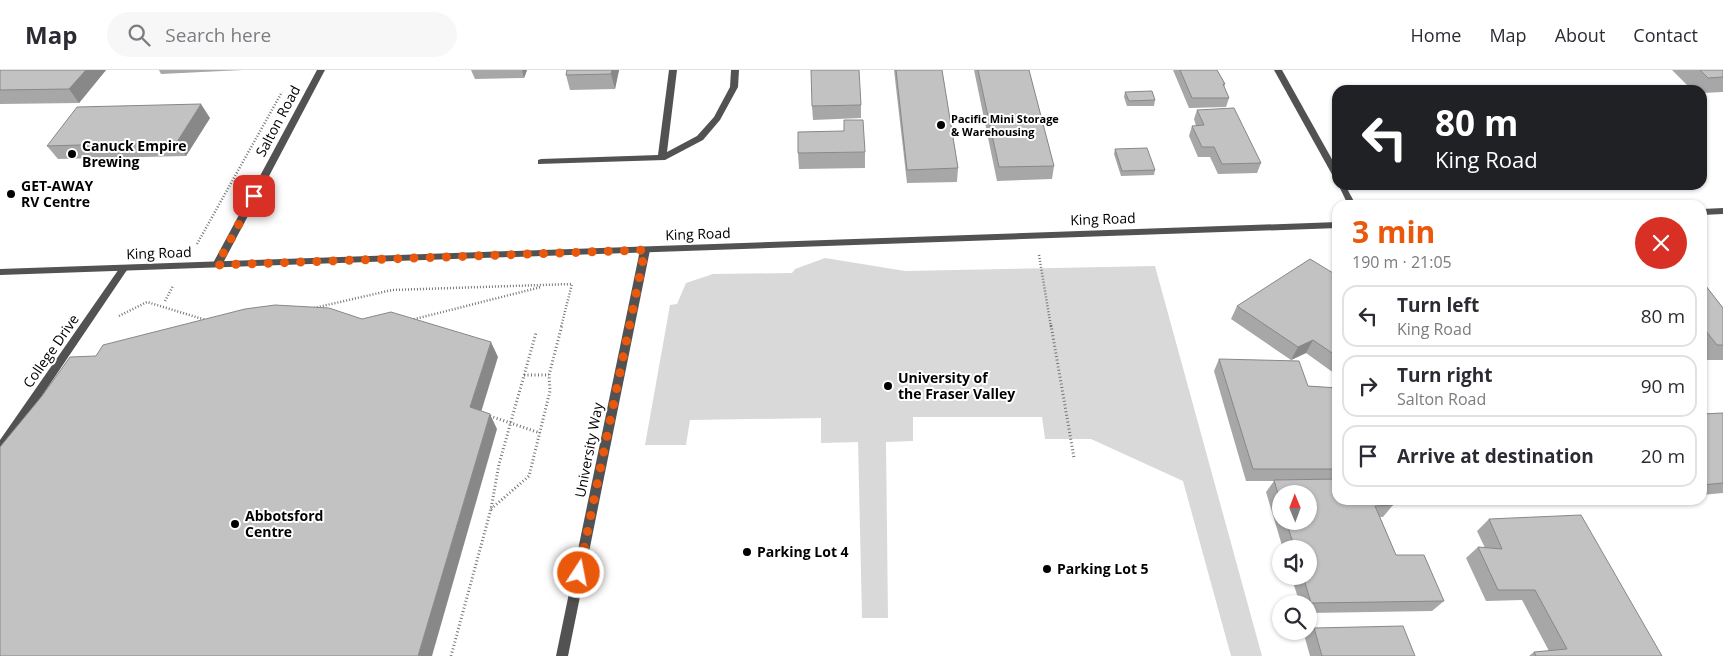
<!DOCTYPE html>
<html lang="en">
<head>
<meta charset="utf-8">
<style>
  :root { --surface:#fff; --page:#f7f7f7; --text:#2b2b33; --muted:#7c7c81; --line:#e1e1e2; --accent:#ea580c }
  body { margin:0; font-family:"Open Sans",sans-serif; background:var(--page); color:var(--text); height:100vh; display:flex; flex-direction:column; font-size:19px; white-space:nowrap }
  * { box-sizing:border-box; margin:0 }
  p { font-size:16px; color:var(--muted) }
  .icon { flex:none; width:28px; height:28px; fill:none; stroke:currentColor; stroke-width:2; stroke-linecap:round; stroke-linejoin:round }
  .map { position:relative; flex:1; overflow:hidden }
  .side { position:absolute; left:1332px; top:130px; width:375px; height:305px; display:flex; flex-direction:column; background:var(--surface); border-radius:15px; box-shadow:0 1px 4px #0004 }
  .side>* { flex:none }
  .guide { position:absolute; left:1332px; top:15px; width:375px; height:105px; border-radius:15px; box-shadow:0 1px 4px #0004; background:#202124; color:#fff; overflow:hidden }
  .needle { width:32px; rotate:359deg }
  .buttons { position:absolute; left:1272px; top:415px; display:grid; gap:10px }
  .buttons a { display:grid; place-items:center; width:45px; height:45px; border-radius:50%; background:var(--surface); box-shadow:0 1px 4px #0004; font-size:25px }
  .pin { position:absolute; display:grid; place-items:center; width:42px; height:42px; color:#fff; margin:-21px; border-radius:10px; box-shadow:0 2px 8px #0006 }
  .me { position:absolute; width:55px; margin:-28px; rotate:11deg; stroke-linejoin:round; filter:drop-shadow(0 0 4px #0008) }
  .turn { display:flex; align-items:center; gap:18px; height:105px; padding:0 20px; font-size:22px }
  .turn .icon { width:65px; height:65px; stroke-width:2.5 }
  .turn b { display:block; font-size:35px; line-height:42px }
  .round { display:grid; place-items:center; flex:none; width:52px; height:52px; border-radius:26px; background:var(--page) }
  .overview { display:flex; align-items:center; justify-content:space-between; height:85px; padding:0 20px }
  h1 { font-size:30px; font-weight:700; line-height:38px; color:var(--accent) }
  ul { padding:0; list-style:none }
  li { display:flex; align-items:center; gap:15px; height:62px; margin:0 10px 8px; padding:0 10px; border:2px solid var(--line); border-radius:15px }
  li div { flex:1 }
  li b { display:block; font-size:19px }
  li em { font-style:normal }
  header { display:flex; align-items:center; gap:30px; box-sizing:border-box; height:70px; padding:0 25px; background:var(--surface); border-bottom:1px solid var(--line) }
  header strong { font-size:24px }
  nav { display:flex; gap:28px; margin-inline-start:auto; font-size:18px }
  .search { width:350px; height:45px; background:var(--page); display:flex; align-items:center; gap:12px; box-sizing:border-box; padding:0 18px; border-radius:28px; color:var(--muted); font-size:19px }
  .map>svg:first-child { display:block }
</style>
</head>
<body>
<header>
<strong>Map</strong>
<div class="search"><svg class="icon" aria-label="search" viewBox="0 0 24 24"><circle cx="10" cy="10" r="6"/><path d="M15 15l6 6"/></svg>Search here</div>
<nav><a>Home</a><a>Map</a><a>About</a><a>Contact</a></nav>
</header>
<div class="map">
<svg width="1723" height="586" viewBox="0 0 1723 586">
  <rect width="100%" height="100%" fill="#fff"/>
  <path fill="#d9d9d9" d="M 825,188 L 905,201 L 1155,196 L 1262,586 L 1231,586 L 1183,411 L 1091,369 L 1045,369 L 1042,347 L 913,347 L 913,371 L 886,372 L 888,548 L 862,548 L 858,372 L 821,373 L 821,348 L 690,350 L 686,375 L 645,375 L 670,235 L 677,234 L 686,213 L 713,204 L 792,203 L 795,199 Z"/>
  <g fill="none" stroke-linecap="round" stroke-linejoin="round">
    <g stroke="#747474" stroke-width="2.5" stroke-dasharray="1 2" stroke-linecap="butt">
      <path d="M 197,174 L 282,22"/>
      <path d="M 1039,185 L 1051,257"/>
      <path d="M 165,231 L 173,216"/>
      <path d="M 314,238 L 392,220 L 572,214 L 561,257"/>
      <path d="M 119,246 L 147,232 L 209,251"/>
      <path d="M 411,250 L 541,217"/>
    </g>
    <g stroke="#747474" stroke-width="3" stroke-dasharray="1 2.5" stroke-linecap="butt">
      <path d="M 1051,255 L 1074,388"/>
      <path d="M 524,305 L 549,305"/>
      <path d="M 490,346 L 540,363"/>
      <path d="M 491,439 L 529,406 L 550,321 L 549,305 L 562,255"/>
      <path d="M 451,586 L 491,439 L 499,394 L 536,263"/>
    </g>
    <path fill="#525252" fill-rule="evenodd" d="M 669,0 L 677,0 L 667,82 L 697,66 L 714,47 L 730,17 L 731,0 L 739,0 L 738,17 L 720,50 L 703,70 L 665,90 L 538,94 L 538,90 L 541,89 L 658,85 Z"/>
    <g fill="#525252" fill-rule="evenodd">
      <path d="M 317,0 L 325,0 L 222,195 L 220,197 L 214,197 L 212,195 Z"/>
      <path d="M 1274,0 L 1282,0 L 1338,100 L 1338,111 L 1334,108 Z"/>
      <path d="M 1338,114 L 1345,115 L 1356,135 L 1348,135 Z"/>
      <path d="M 645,177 L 650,180 L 568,586 L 556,586 L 640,180 Z"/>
      <path d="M 124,195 L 127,196 L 129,198 L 127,200 L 4,382 L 0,383 L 0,370 L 121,196 Z"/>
    </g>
    <g fill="#525252" fill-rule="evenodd">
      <path d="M 1723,138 L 1723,144 L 1702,145 L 1702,139 Z"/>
      <path d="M 1338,152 L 1338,158 L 0,205 L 0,199 Z"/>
    </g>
  </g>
  <g fill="#a7a7a7" fill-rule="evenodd">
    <path d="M 0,0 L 106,0 L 79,33 L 0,34 Z"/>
    <path d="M 159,0 L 243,0 L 161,4 Z"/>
    <path d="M 471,0 L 527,0 L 524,8 L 475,9 Z"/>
    <path d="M 567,0 L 619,0 L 615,19 L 570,20 L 566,5 Z"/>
    <path d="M 894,0 L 942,0 L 958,98 L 957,112 L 907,113 Z"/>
    <path d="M 974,0 L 1029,0 L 1054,96 L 1052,109 L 997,111 Z"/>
    <path d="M 1173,0 L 1217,0 L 1225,14 L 1224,17 L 1229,28 L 1226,37 L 1189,38 Z"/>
    <path d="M 1672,0 L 1723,0 L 1723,22 L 1702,23 L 1702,20 L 1692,20 Z"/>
    <path d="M 1125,22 L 1155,30 L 1154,36 L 1127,36 L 1124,27 Z"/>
    <path d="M 861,35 L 861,48 L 813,50 L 812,36 Z"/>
    <path d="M 1197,40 L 1261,93 L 1257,103 L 1218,104 L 1210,87 L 1198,87 L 1189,66 L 1192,56 L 1196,56 L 1194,49 Z"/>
    <path d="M 210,48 L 186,86 L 58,89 L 47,76 Z"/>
    <path d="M 1115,79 L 1155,100 L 1154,105 L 1121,106 L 1114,84 Z"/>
    <path d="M 865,82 L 865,98 L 799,99 L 798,83 Z"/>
    <path d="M 1338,206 L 1338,306 L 1306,283 L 1291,290 L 1231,249 L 1237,236 Z"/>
    <path d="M 1702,211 L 1723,238 L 1723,290 L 1702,290 Z"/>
    <path d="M 1219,289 L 1308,316 L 1338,318 L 1338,430 L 1393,435 L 1383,447 L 1380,447 L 1396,485 L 1444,531 L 1432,541 L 1309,543 L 1309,534 L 1300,534 L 1291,506 L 1309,506 L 1309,479 L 1283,479 L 1266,422 L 1274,411 L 1246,411 L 1214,301 ZM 1281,424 L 1309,451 L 1281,451 Z"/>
    <path d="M 1723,343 L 1723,423 L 1702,425 L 1702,344 Z"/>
    <path d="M 1466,430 L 1549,430 L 1546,433 L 1468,434 Z"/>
    <path d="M 1594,430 L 1645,430 L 1596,434 Z"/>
    <path d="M 1489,449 L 1662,586 L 1529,586 L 1534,582 L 1549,581 L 1522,530 L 1486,531 L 1466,488 L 1478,477 L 1485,478 L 1477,461 Z"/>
    <path d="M 1314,558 L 1415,586 L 1310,586 L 1305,568 Z"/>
  </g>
  <g fill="#888">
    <path d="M 86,0 L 106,0 L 79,33 L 69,19 Z"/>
    <path d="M 522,0 L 527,0 L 524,8 Z"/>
    <path d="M 612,0 L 619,0 L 615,19 L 611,4 Z"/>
    <path d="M 201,34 L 210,48 L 186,86 L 177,72 Z"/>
    <path d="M 1313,270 L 1306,283 L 1291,290 L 1298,277 Z"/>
    <path d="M 491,272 L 498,287 L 478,352 L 470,337 Z"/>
    <path d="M 490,344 L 497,359 L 432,586 L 418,586 Z"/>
  </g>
  <g fill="#c2c2c2" stroke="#888">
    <path d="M 0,0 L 86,0 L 69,19 L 0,20 Z"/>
    <path d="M 567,0 L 612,0 L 611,4 L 566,5 Z"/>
    <path d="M 811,0 L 859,0 L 861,35 L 812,36 Z"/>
    <path d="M 896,0 L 942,0 L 958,98 L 907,100 Z"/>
    <path d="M 978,0 L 1029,0 L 1054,96 L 999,97 Z"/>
    <path d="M 1180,0 L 1217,0 L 1225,14 L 1223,14 L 1229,28 L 1192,28 Z"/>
    <path d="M 1700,0 L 1723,0 L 1723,7 L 1708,8 Z"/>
    <path d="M 1152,21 L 1155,30 L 1129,31 L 1125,22 Z"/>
    <path d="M 201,34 L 177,72 L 47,76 L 77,37 Z"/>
    <path d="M 1234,38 L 1261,93 L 1222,94 L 1214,77 L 1202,77 L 1192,56 L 1204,55 L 1197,40 Z"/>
    <path d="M 844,50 L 863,50 L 865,82 L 798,83 L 798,62 L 844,61 Z"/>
    <path d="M 1147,78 L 1155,100 L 1122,101 L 1115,79 Z"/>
    <path d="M 1310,189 L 1338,206 L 1338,287 L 1313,270 L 1298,277 L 1237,236 Z"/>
    <path d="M 1702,211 L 1723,238 L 1723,275 L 1717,275 L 1702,256 Z"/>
    <path d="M 275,235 L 329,238 L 362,249 L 391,242 L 491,272 L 470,337 L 490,344 L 418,586 L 0,586 L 0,377 L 42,326 L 70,287 L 96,286 L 103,275 L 245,239 Z"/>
    <path d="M 1219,289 L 1299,291 L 1308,316 L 1338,318 L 1338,399 L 1253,399 Z"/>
    <path d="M 1723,343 L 1723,413 L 1702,415 L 1702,344 Z"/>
    <path d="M 1338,409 L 1338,430 L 1391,430 L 1393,435 L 1375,436 L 1396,485 L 1424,485 L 1444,531 L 1311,533 L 1303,506 L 1309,506 L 1309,479 L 1295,479 L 1286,451 L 1309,451 L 1309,424 L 1281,424 L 1281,435 L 1274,410 Z"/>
    <path d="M 1581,445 L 1662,586 L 1536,586 L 1534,582 L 1567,579 L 1535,520 L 1498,520 L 1478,477 L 1502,479 L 1489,449 Z"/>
    <path d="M 1403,556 L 1415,586 L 1322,586 L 1314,558 Z"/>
  </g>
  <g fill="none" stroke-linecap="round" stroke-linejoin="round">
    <path stroke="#ea580c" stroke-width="9" stroke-dasharray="0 16.2" d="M 254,126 L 217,195 L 645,180 L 579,503"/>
  </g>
  <g fill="#000" stroke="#fff" stroke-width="2">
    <circle cx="941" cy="55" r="5"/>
    <circle cx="72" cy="84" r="5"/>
    <circle cx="11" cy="124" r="5"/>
    <circle cx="888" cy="316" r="5"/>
    <circle cx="235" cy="454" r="5"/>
    <circle cx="747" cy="482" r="5"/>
    <circle cx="1047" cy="499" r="5"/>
  </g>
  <g text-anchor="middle" stroke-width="4" stroke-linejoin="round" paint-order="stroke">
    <g font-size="11" font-weight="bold" fill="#000" stroke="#fff" text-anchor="start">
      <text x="951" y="53">Pacific Mini Storage<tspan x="951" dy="13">&amp; Warehousing</tspan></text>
    </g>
    <g font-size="14" fill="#000" stroke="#fff">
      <text transform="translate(278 51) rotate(-62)" y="5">Salton Road</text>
      <text transform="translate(1103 149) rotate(-2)" y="5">King Road</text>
      <text transform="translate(698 164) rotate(-2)" y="5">King Road</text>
      <text transform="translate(159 183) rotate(-2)" y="5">King Road</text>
      <text transform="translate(51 281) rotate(-55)" y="5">College Drive</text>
      <text transform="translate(589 380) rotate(-79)" y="5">University Way</text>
    </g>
    <g font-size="14" font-weight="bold" fill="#000" stroke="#fff" text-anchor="start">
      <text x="82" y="81">Canuck Empire<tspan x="82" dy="16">Brewing</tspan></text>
      <text x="21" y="121">GET-AWAY<tspan x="21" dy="16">RV Centre</tspan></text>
      <text x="898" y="313">University of<tspan x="898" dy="16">the Fraser Valley</tspan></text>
      <text x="245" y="451">Abbotsford<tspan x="245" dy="16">Centre</tspan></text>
      <text x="757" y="487">Parking Lot 4</text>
      <text x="1057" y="504">Parking Lot 5</text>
    </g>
  </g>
</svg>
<div class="buttons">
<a><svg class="needle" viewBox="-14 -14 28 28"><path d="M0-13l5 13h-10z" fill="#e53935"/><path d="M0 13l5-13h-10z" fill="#7c7c81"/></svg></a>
<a><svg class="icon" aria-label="sound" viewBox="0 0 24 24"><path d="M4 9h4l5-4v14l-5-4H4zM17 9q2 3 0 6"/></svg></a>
<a><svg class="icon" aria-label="search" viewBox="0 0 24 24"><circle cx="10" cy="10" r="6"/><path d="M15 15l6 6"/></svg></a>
</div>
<div class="pin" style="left:254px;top:126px;background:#d93025"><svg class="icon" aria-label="arrive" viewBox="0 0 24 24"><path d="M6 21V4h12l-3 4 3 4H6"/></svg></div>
<svg class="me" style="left:579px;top:503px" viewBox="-20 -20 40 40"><circle r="17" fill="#ea580c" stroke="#fff" stroke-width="3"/><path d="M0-11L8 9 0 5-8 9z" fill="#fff"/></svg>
<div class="guide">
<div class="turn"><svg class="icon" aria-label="left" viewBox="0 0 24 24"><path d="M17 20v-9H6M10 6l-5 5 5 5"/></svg><div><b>80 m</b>King Road</div></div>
</div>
<section class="side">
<div class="overview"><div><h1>3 min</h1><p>190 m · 21:05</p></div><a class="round" style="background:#d93025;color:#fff"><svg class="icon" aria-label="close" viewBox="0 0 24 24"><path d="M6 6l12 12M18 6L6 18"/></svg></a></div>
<ul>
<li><svg class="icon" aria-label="left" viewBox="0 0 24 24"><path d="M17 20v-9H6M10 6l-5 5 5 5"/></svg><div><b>Turn left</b><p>King Road</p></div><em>80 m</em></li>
<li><svg class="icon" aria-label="right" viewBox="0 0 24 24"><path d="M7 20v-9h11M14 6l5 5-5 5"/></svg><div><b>Turn right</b><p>Salton Road</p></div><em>90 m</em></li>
<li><svg class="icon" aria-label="arrive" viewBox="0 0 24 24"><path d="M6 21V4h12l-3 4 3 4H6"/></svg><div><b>Arrive at destination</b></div><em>20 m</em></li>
</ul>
</section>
</div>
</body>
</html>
